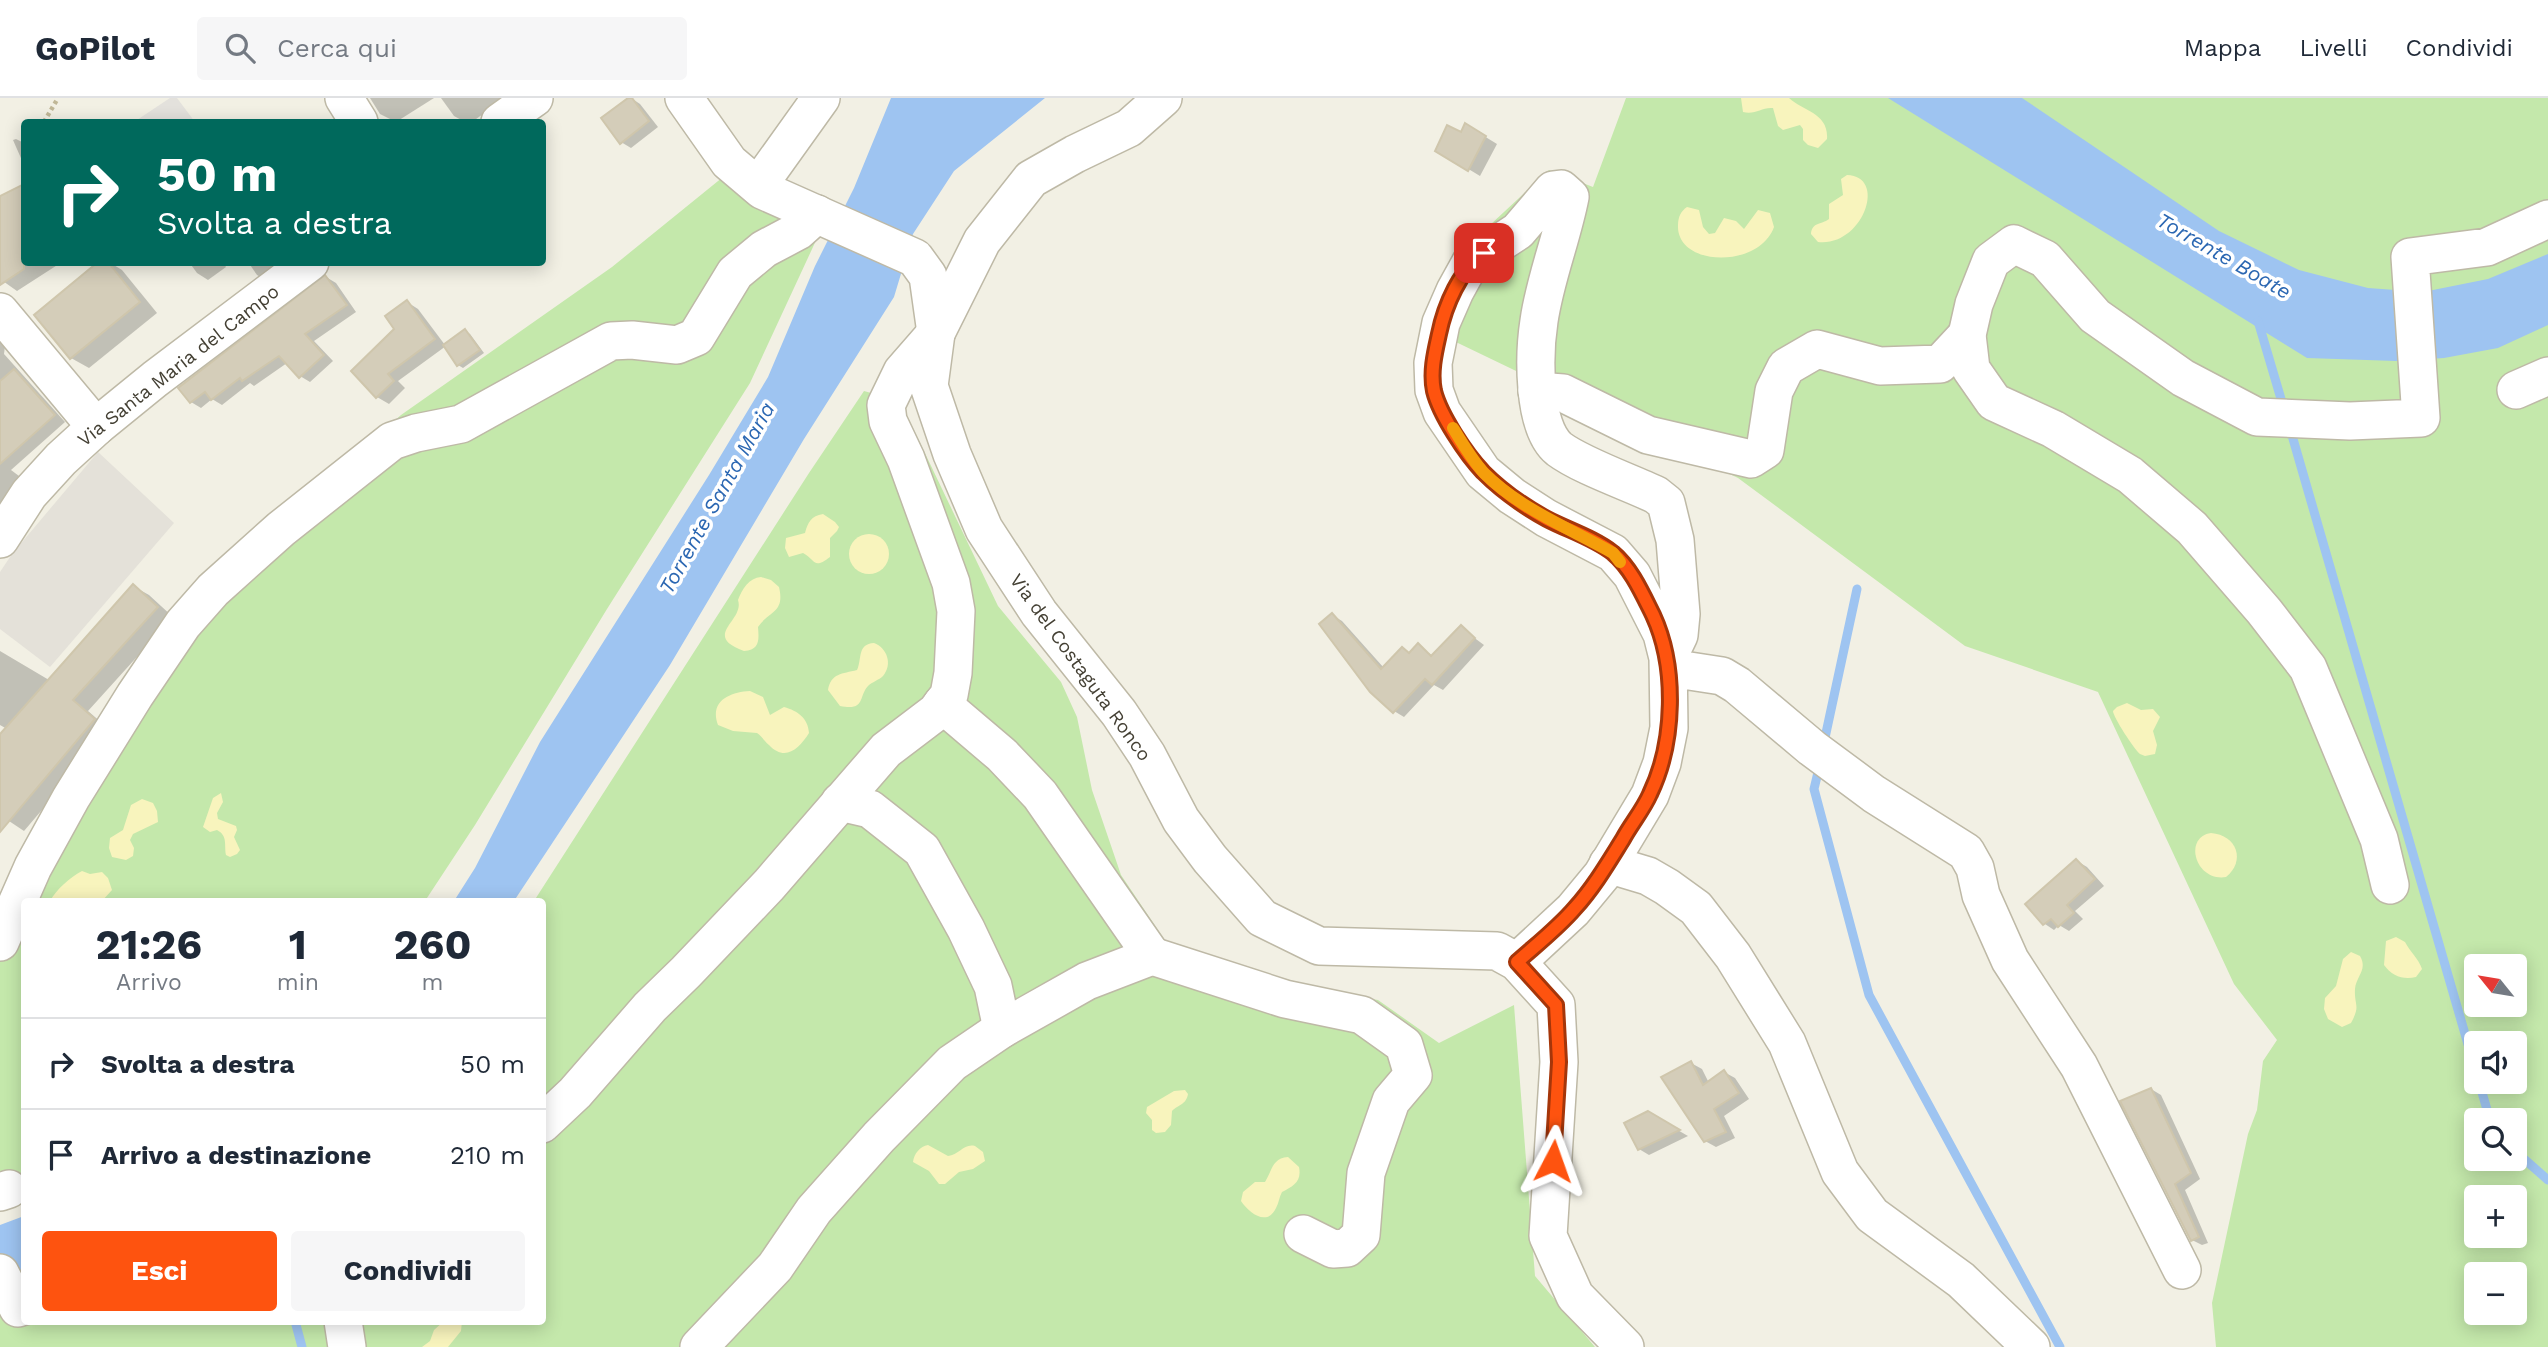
<!DOCTYPE html>
<html lang="it">
<head>
<meta charset="utf-8">
<style>
  :root { --surface:#fff; --page:#f6f6f7; --text:#1f2937; --muted:#747a83; --line:#e0e1e3; --accent:#fe530f }
  body { margin:0; font-family:"Work Sans",sans-serif; background:var(--page); color:var(--text); height:100vh; display:flex; flex-direction:column; font-size:26px; white-space:nowrap }
  * { box-sizing:border-box; margin:0 }
  p { font-size:23px; color:var(--muted) }
  .icon { flex:none; width:38px; height:38px; fill:none; stroke:currentColor; stroke-width:2; stroke-linecap:round; stroke-linejoin:round }
  .map { position:relative; flex:1; overflow:hidden }
  .drawer { position:absolute; left:21px; top:800px; width:525px; height:427px; display:flex; flex-direction:column; background:var(--surface); border-radius:7px; box-shadow:0 4px 18px #0003 }
  .drawer>* { flex:none }
  .top-card { position:absolute; left:21px; top:21px; width:525px; height:147px; border-radius:7px; box-shadow:0 4px 18px #0003; background:#00695c; color:#fff; overflow:hidden }
  .needle { width:46px; rotate:300deg }
  .tools { position:absolute; left:2464px; top:856px; display:grid; gap:14px }
  .tools a { display:grid; place-items:center; width:63px; height:63px; border-radius:7px; background:var(--surface); box-shadow:0 4px 18px #0003; font-size:35px }
  .pin { position:absolute; display:grid; place-items:center; width:60px; height:60px; color:#fff; margin:-30px; border-radius:14px; box-shadow:0 4px 10px #0006 }
  .me { position:absolute; width:77px; margin:-38px; rotate:4deg; stroke-linejoin:round; filter:drop-shadow(0 0 5px #0008) }
  .turn { display:flex; align-items:center; gap:24px; height:147px; padding:0 21px; font-size:32px }
  .turn .icon { width:91px; height:91px; stroke-width:2.5 }
  .turn b { display:block; font-size:49px; line-height:60px }
  .eta { display:flex; justify-content:space-evenly; align-items:center; height:119px; text-align:center }
  .eta b { font-size:42px; font-weight:700; line-height:49px }
  .cta { display:flex; gap:14px; margin-top:auto; padding:14px 21px }
  .cta a { flex:1; height:80px; border-radius:7px; background:var(--accent); color:#fff; font-size:28px; font-weight:700; line-height:80px; text-align:center }
  .cta a+a { background:var(--page); color:var(--text) }
  ul { padding:0; list-style:none }
  li { display:flex; align-items:center; gap:21px; height:91px; padding:0 21px; border-top:2px solid var(--line) }
  li div { flex:1 }
  li b { display:block; font-size:26px }
  li em { font-style:normal }
  header { display:flex; align-items:center; gap:42px; box-sizing:border-box; height:98px; padding:0 35px; background:var(--surface); border-bottom:2px solid var(--line) }
  header strong { font-size:33px }
  nav { display:flex; gap:38px; margin-inline-start:auto; font-size:24px }
  .search { width:490px; height:63px; background:var(--page); display:flex; align-items:center; gap:18px; box-sizing:border-box; padding:0 24px; border-radius:7px; color:var(--muted); font-size:26px }
  .map>svg:first-child { display:block }
</style>
</head>
<body>
<header>
<strong>GoPilot</strong>
<div class="search"><svg class="icon" aria-label="search" viewBox="0 0 24 24"><circle cx="10" cy="10" r="6"/><path d="M15 15l6 6"/></svg>Cerca qui</div>
<nav><a>Mappa</a><a>Livelli</a><a>Condividi</a></nav>
</header>
<div class="map">
<svg width="2548" height="1249" viewBox="0 0 2548 1249">
  <rect width="100%" height="100%" fill="#f2f0e4"/>
  <path fill="#e4e1d9" d="M 98,354 L 174,425 L 50,569 L 0,531 L 0,474 L 12,456 Z"/>
  <g fill="#c4e8ab" fill-rule="evenodd">
    <path d="M 1626,0 L 2548,0 L 2548,1249 L 2216,1249 L 2212,1205 L 2248,1036 L 2257,1012 L 2263,963 L 2277,942 L 2234,886 L 2098,594 L 1965,548 L 1738,380 L 1433,233 L 1461,154 L 1549,72 L 1593,89 ZM 2476,868 L 2515,868 L 2515,906 L 2476,906 ZM 2476,945 L 2515,945 L 2515,984 L 2476,984 ZM 2476,1022 L 2515,1022 L 2515,1060 L 2476,1060 ZM 2476,1099 L 2515,1099 L 2515,1138 L 2476,1138 ZM 2476,1176 L 2515,1176 L 2515,1214 L 2476,1214 Z"/>
    <path d="M 723,79 L 763,113 L 819,136 L 750,285 L 607,511 L 475,727 L 425,803 L 24,803 L 24,1101 L 0,1113 L 0,814 L 112,626 L 325,383 L 401,317 L 612,169 Z"/>
    <path d="M 864,293 L 900,303 L 998,508 L 1061,584 L 1077,619 L 1092,692 L 1121,777 L 1166,844 L 1256,882 L 1378,902 L 1439,945 L 1514,907 L 1535,1178 L 1595,1249 L 0,1249 L 0,1203 L 24,1223 L 542,1223 L 542,803 L 534,803 L 809,375 Z"/>
  </g>
  <g fill="#f8f4bd">
    <path d="M 1741,0 L 1789,0 C 1803,13 1829,15 1827,41 L 1818,50 L 1808,47 L 1803,42 L 1803,31 L 1800,27 L 1783,32 L 1778,28 L 1773,10 C 1761,9 1756,17 1743,14 Z"/>
    <path d="M 1847,77 C 1888,78 1863,149 1818,144 L 1811,136 C 1812,124 1821,127 1829,121 L 1829,106 L 1843,97 L 1841,81 Z"/>
    <path d="M 1687,109 L 1699,112 L 1703,129 L 1709,136 L 1715,135 L 1724,120 L 1736,123 L 1744,131 L 1758,112 L 1770,115 L 1774,129 C 1759,171 1676,169 1678,127 C 1678,119 1681,113 1687,109 Z"/>
    <path d="M 823,416 L 835,424 L 839,429 L 837,433 L 830,440 L 830,459 C 813,472 816,462 803,455 L 789,459 L 785,450 L 786,440 L 805,435 C 808,424 811,418 823,416 Z"/>
    <circle cx="869" cy="456" r="20"/>
    <path d="M 761,479 L 771,482 L 779,489 C 785,515 770,512 758,529 C 759,542 760,552 744,553 C 701,537 745,523 738,502 C 742,491 749,480 761,479 Z"/>
    <path d="M 874,545 C 887,550 893,566 883,578 C 879,582 872,584 868,588 C 858,599 866,613 840,608 L 828,592 C 831,575 842,576 857,572 C 862,561 857,546 874,545 Z"/>
    <path d="M 750,593 L 763,599 L 770,617 L 784,609 C 798,613 808,620 809,635 C 799,651 785,664 769,647 C 764,643 762,638 757,635 L 733,633 L 718,627 C 709,603 730,594 750,593 Z"/>
    <path d="M 2127,605 L 2141,612 L 2153,611 L 2160,619 L 2153,633 L 2157,647 L 2155,656 L 2145,658 L 2140,656 C 2134,651 2113,619 2113,613 L 2117,609 Z"/>
    <path d="M 221,695 L 223,704 L 217,715 L 218,721 L 236,728 L 237,732 L 234,739 L 240,752 L 237,756 L 230,759 L 226,757 C 224,746 228,738 217,732 L 210,734 L 203,729 L 213,700 Z"/>
    <path d="M 142,701 L 153,705 L 157,713 L 158,724 L 133,736 L 130,742 L 134,750 L 133,758 L 126,762 L 112,759 L 109,750 L 110,740 L 123,732 L 131,707 Z"/>
    <path d="M 2211,735 C 2237,737 2246,763 2226,779 C 2195,784 2183,739 2211,735 Z"/>
    <path d="M 82,773 L 90,776 L 102,774 L 108,780 L 112,792 L 102,803 L 50,803 C 57,791 69,780 82,773 Z"/>
    <path d="M 2396,839 L 2405,844 C 2410,854 2419,861 2422,871 L 2416,879 C 2403,882 2392,878 2384,867 L 2386,843 Z"/>
    <path d="M 2351,854 L 2360,858 C 2368,872 2356,878 2355,891 C 2354,908 2361,907 2351,925 L 2342,929 L 2328,921 L 2324,911 L 2325,900 L 2336,888 L 2343,861 Z"/>
    <path d="M 1185,992 L 1188,996 C 1186,1007 1179,1006 1172,1013 L 1171,1027 L 1165,1034 L 1156,1035 L 1152,1032 L 1152,1022 L 1146,1015 L 1147,1009 L 1174,993 Z"/>
    <path d="M 928,1047 L 948,1058 C 959,1057 964,1045 975,1048 L 983,1054 L 985,1063 L 973,1071 L 959,1074 L 945,1086 L 939,1086 L 929,1073 L 913,1064 C 914,1056 920,1048 928,1047 Z"/>
    <path d="M 1288,1059 L 1299,1069 C 1302,1084 1293,1088 1282,1094 C 1279,1099 1279,1105 1276,1110 C 1267,1129 1249,1115 1241,1103 L 1243,1094 L 1255,1084 L 1265,1084 C 1272,1073 1272,1060 1288,1059 Z"/>
    <path d="M 444,1223 L 462,1223 L 461,1233 L 448,1249 L 422,1249 L 430,1243 L 434,1232 Z"/>
  </g>
  <path fill="#e3e1dc" d="M 170,0 L 177,0 L 195,24 L 134,24 Z"/>
  <g fill="#9ec4f1">
    <path d="M 891,0 L 1045,0 L 954,73 L 913,136 L 894,199 L 804,341 L 670,567 L 514,803 L 454,803 L 475,770 L 540,644 L 709,377 L 768,279 L 815,168 L 854,90 Z"/>
    <path d="M 1888,0 L 2022,0 L 2219,133 L 2299,172 L 2368,190 L 2423,194 L 2488,181 L 2548,156 L 2548,227 L 2498,250 L 2444,260 L 2396,263 L 2307,260 Z"/>
    <path d="M 24,1118 L 24,1183 L 0,1193 L 0,1127 Z"/>
  </g>
  <g fill="#0003">
    <path d="M 370,0 L 434,0 L 396,24 L 380,16 Z"/>
    <path d="M 441,0 L 505,0 L 472,24 L 465,24 L 454,18 Z"/>
    <path d="M 631,0 L 640,6 L 658,29 L 631,50 L 621,44 Z"/>
    <path d="M 1466,27 L 1497,46 L 1480,78 L 1437,52 L 1462,36 Z"/>
    <path d="M 16,41 L 24,45 L 24,67 L 13,42 Z"/>
    <path d="M 24,88 L 24,164 L 62,164 L 17,193 L 0,181 L 0,100 Z"/>
    <path d="M 101,164 L 109,164 L 122,172 L 157,215 L 89,270 L 71,260 Z"/>
    <path d="M 189,164 L 223,164 L 226,169 L 208,182 L 197,175 Z"/>
    <path d="M 248,164 L 294,164 L 269,184 L 257,177 Z"/>
    <path d="M 326,179 L 336,185 L 356,214 L 314,243 L 333,263 L 310,284 L 300,278 L 287,265 L 254,288 L 250,285 L 222,307 L 212,301 L 201,310 L 191,304 Z"/>
    <path d="M 407,204 L 418,211 L 445,247 L 465,233 L 470,236 L 484,255 L 463,270 L 458,267 L 446,248 L 398,283 L 405,290 L 389,306 L 377,299 L 353,273 L 397,231 Z"/>
    <path d="M 0,242 L 5,248 L 4,256 L 65,324 L 11,372 L 27,384 L 0,420 Z"/>
    <path d="M 133,488 L 149,497 L 173,519 L 88,613 L 110,632 L 24,733 L 0,717 L 0,639 L 7,631 L 0,627 L 0,553 L 49,582 Z"/>
    <path d="M 1332,517 L 1342,523 L 1384,570 L 1403,551 L 1411,556 L 1418,548 L 1433,558 L 1461,530 L 1484,547 L 1443,592 L 1434,587 L 1404,619 L 1394,613 Z"/>
    <path d="M 2077,763 L 2087,769 L 2104,788 L 2075,813 L 2083,821 L 2069,833 L 2059,827 L 2054,832 L 2045,826 L 2027,806 Z"/>
    <path d="M 1691,965 L 1702,971 L 1709,985 L 1724,974 L 1735,980 L 1749,1001 L 1724,1018 L 1735,1040 L 1716,1049 L 1705,1043 Z"/>
    <path d="M 2151,991 L 2161,997 L 2200,1081 L 2185,1092 L 2208,1145 L 2202,1147 L 2192,1142 L 2122,1003 Z"/>
    <path d="M 1648,1015 L 1688,1038 L 1649,1057 L 1639,1051 Z"/>
  </g>
  <g fill="none" stroke-linecap="round" stroke-linejoin="round">
    <g stroke="#9ec4f1" stroke-width="9">
      <path d="M 2258,223 L 2284,311"/>
      <path d="M 2289,327 L 2476,974"/>
      <path d="M 1823,649 L 1857,491"/>
      <path d="M 1820,666 L 1814,691 L 1869,897 L 2060,1249"/>
      <path d="M 2479,984 L 2490,1022"/>
      <path d="M 2515,1053 L 2548,1082"/>
      <path d="M 295,1223 L 302,1249"/>
    </g>
  </g>
  <g fill="#d4cdb9" stroke="#cfc6ac" stroke-width="2">
    <path d="M 628,0 L 632,0 L 649,23 L 620,46 L 601,20 Z"/>
    <path d="M 1465,25 L 1486,38 L 1468,73 L 1435,53 L 1447,27 L 1461,34 Z"/>
    <path d="M 24,86 L 24,171 L 0,187 L 0,98 Z"/>
    <path d="M 98,164 L 108,164 L 140,204 L 70,261 L 34,217 Z"/>
    <path d="M 325,177 L 347,207 L 305,236 L 324,257 L 299,280 L 279,258 L 242,283 L 240,280 L 211,302 L 205,294 L 190,305 L 178,290 Z"/>
    <path d="M 407,202 L 435,241 L 388,276 L 394,283 L 376,300 L 351,273 L 394,231 L 385,218 Z"/>
    <path d="M 465,231 L 480,252 L 457,268 L 443,247 Z"/>
    <path d="M 14,271 L 55,317 L 0,366 L 0,283 Z"/>
    <path d="M 133,486 L 158,509 L 73,602 L 95,621 L 0,734 L 0,636 Z"/>
    <path d="M 1332,515 L 1381,571 L 1402,549 L 1409,555 L 1418,545 L 1431,558 L 1461,527 L 1475,540 L 1432,587 L 1425,581 L 1393,615 L 1370,594 L 1319,526 Z"/>
    <path d="M 2076,761 L 2095,781 L 2067,807 L 2074,815 L 2058,829 L 2051,821 L 2043,827 L 2025,806 Z"/>
    <path d="M 1691,963 L 1703,987 L 1724,972 L 1739,995 L 1714,1011 L 1726,1034 L 1704,1044 L 1661,979 Z"/>
    <path d="M 2151,990 L 2191,1075 L 2175,1086 L 2199,1139 L 2191,1143 L 2120,1003 Z"/>
    <path d="M 1648,1013 L 1680,1032 L 1638,1052 L 1624,1025 Z"/>
  </g>
  <g fill="none" stroke-linecap="round" stroke-linejoin="round">
    <defs>
      <g id="minor">
        <path d="M 344,0 L 359,24"/>
        <path d="M 684,0 L 729,64 L 762,92 L 915,160 L 928,178 L 936,235 L 929,288 L 952,356 L 984,431 L 1039,515 L 1119,615 L 1147,657 L 1181,722 L 1210,761 L 1262,820 L 1319,848 L 1497,853 L 1517,864 L 1556,907 L 1559,964 L 1548,1138 L 1575,1198 L 1625,1249"/>
        <path d="M 500,24 L 534,0"/>
        <path d="M 758,88 L 821,0"/>
        <path d="M 0,214 L 96,329"/>
        <path d="M 2516,292 L 2548,278"/>
        <path d="M 1537,293 L 1563,295 L 1648,337 L 1751,361 L 1765,352 L 1774,293 L 1786,269 L 1817,251 L 1880,268 L 1940,266 L 1967,237"/>
        <path d="M 0,441 L 29,396 L 61,361 L 96,329 L 155,281 L 310,164"/>
        <path d="M 942,606 L 1002,657 L 1040,697 L 1152,858"/>
        <path d="M 840,704 L 870,711 L 922,752 L 966,831 L 993,888 L 1002,931"/>
        <path d="M 1608,766 L 1648,778 L 1667,789 L 1696,810 L 1733,858 L 1787,945 L 1840,1074 L 1872,1117 L 1961,1182 L 2031,1249"/>
        <path d="M 2390,787 L 2379,741 L 2308,570 L 2264,513 L 2192,430 L 2130,377 L 2053,331 L 1994,304 L 1971,271 L 1967,237 L 1974,206 L 1991,163 L 2014,146 L 2045,161 L 2095,218 L 2183,280 L 2257,319 L 2350,323 L 2421,320 L 2410,159 L 2487,149 L 2548,121"/>
        <path d="M 0,844 L 33,769 L 71,700 L 135,597 L 183,526 L 213,492 L 281,431 L 392,343 L 416,335 L 461,326 L 611,243 L 632,242 L 677,247 L 696,239 L 735,175 L 764,151 L 798,133 L 817,116"/>
        <path d="M 1517,864 L 1573,812 L 1602,777 L 1650,697 L 1662,665 L 1669,630 L 1668,560 L 1662,536 L 1632,477 L 1613,455 L 1546,420 L 1512,398 L 1483,374 L 1442,314 L 1434,292 L 1433,265 L 1441,225 L 1455,193 L 1471,164 L 1518,133 L 1553,92 L 1561,91 L 1570,99 C 1562,140 1545,181 1539,223 C 1534,255 1532,329 1559,351 C 1582,368 1629,384 1656,397 L 1666,405 L 1675,442 L 1681,516 L 1679,537 L 1668,560 L 1683,572 L 1722,578 L 1737,587 L 1812,650 L 1874,696 L 1966,754 L 1975,770 L 1981,797 L 2010,862 L 2079,968 L 2182,1172"/>
        <path d="M 542,1026 L 575,995 L 650,909 L 686,874 L 769,787 L 886,652 L 936,614 L 949,597 L 953,575 L 956,513 L 951,485 L 906,361 L 888,323 L 886,307 L 902,274 L 936,235 L 982,143 L 1031,81 L 1075,56 L 1129,30 L 1163,0"/>
        <path d="M 0,1094 L 9,1091"/>
        <path d="M 0,1175 L 18,1210 L 24,1208"/>
        <path d="M 343,1223 L 347,1249"/>
        <path d="M 699,1249 L 775,1169 L 814,1112 L 879,1039 L 952,965 L 1002,931 L 1087,883 L 1152,858 L 1285,901 L 1362,917 L 1404,947 L 1413,977 L 1391,1003 L 1366,1075 L 1361,1137 L 1347,1150 L 1333,1151 L 1303,1136"/>
      </g>
    </defs>
    <use href="#minor" stroke="#beb9a6" stroke-width="40"/>
    <path stroke="#c0b797" stroke-width="4.5" stroke-dasharray="3.5 3.5" stroke-linecap="butt" d="M 44,24 L 58,0"/>
    <use href="#minor" stroke="#fff" stroke-width="37"/>
  </g>
  <g fill="none" stroke-linecap="round" stroke-linejoin="round">
    <defs>
      <path id="route" d="M 1484,155 C 1460,172 1445,207 1439,236 C 1435,254 1430,274 1434,293 C 1440,317 1466,356 1483,374 C 1501,392 1525,409 1547,421 C 1568,432 1594,440 1613,455 C 1631,470 1642,495 1653,517 C 1677,569 1675,644 1650,696 C 1643,712 1631,726 1623,741 C 1608,765 1594,789 1575,810 C 1558,830 1536,847 1517,864 L 1556,907 L 1559,964 L 1553,1063"/>
    </defs>
    <use href="#route" stroke="#a5360a" stroke-width="18"/>
    <use href="#route" stroke="#fe530f" stroke-width="12"/>
    <path stroke="#f59e0b" stroke-width="12" d="M 1453,330 C 1462,345 1472,362 1484,375 C 1520,411 1569,430 1613,455 L 1620,464"/>
  </g>
  <g text-anchor="middle" stroke-width="7" stroke-linejoin="round" paint-order="stroke">
    <g font-size="19" fill="#444034" stroke="#fff">
      <text transform="translate(178 267) rotate(-38)" y="7">Via Santa Maria del Campo</text>
      <text transform="translate(1081 569) rotate(54)" y="7">Via del Costaguta Ronco</text>
    </g>
    <g font-size="21" font-style="italic" fill="#2b67b2" stroke="#fff">
      <text transform="translate(2224 158) rotate(30)" y="7">Torrente Boate</text>
      <text transform="translate(717 400) rotate(-61)" y="7">Torrente Santa Maria</text>
    </g>
  </g>
</svg>
<div class="tools">
<a><svg class="needle" viewBox="-14 -14 28 28"><path d="M0-13l5 13h-10z" fill="#e53935"/><path d="M0 13l5-13h-10z" fill="#747a83"/></svg></a>
<a><svg class="icon" aria-label="sound" viewBox="0 0 24 24"><path d="M4 9h4l5-4v14l-5-4H4zM17 9q2 3 0 6"/></svg></a>
<a><svg class="icon" aria-label="search" viewBox="0 0 24 24"><circle cx="10" cy="10" r="6"/><path d="M15 15l6 6"/></svg></a>
<a>+</a>
<a>−</a>
</div>
<div class="pin" style="left:1484px;top:155px;background:#d93025"><svg class="icon" aria-label="arrive" viewBox="0 0 24 24"><path d="M6 21V4h12l-3 4 3 4H6"/></svg></div>
<svg class="me" style="left:1553px;top:1063px" viewBox="-20 -20 40 40"><path d="M0-17L14 15 0 8-14 15z" fill="#fe530f" stroke="#fff" stroke-width="4"/></svg>
<div class="top-card">
<div class="turn"><svg class="icon" aria-label="right" viewBox="0 0 24 24"><path d="M7 20v-9h11M14 6l5 5-5 5"/></svg><div><b>50 m</b>Svolta a destra</div></div>
</div>
<section class="drawer">
<div class="eta">
<div><b>21:26</b><p>Arrivo</p></div>
<div><b>1</b><p>min</p></div>
<div><b>260</b><p>m</p></div>
</div>
<ul>
<li><svg class="icon" aria-label="right" viewBox="0 0 24 24"><path d="M7 20v-9h11M14 6l5 5-5 5"/></svg><div><b>Svolta a destra</b></div><em>50 m</em></li>
<li><svg class="icon" aria-label="arrive" viewBox="0 0 24 24"><path d="M6 21V4h12l-3 4 3 4H6"/></svg><div><b>Arrivo a destinazione</b></div><em>210 m</em></li>
</ul>
<div class="cta"><a>Esci</a><a>Condividi</a></div>
</section>
</div>
</body>
</html>
